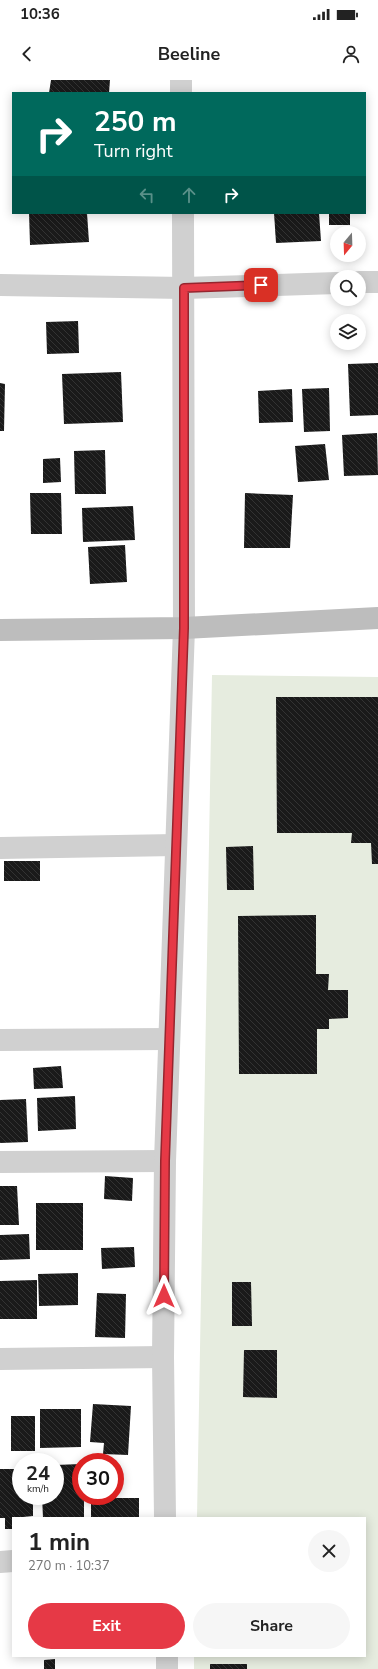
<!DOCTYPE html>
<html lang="en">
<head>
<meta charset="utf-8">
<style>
  :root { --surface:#fff; --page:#f6f6f6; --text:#222; --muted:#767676; --accent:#e63946 }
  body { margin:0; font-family:"Nunito Sans",sans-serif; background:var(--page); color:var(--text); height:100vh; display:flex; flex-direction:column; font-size:15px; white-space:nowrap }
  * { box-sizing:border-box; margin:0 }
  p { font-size:13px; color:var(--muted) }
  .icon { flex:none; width:22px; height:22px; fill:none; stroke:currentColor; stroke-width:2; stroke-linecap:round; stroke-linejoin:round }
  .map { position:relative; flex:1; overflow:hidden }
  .details { position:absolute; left:12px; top:1437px; width:354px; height:140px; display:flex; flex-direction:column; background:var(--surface); border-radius:0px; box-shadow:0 2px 10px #0003 }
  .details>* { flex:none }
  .top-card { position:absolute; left:12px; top:12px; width:354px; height:122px; border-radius:0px; box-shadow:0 2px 10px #0003; background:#00695c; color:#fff; overflow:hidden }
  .needle { width:26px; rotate:199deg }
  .tools { position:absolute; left:330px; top:146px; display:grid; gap:8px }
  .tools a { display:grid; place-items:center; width:36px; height:36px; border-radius:50%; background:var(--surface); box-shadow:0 2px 10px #0003; font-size:20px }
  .speed { position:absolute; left:12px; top:1373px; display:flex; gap:8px; font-size:20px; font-weight:700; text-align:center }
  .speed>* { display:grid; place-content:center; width:52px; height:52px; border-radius:50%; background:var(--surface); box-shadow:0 2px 10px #0003; line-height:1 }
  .speed small { font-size:10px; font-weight:400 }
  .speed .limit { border:6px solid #d22; background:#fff; color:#111 }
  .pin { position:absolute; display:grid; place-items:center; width:34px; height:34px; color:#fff; margin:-17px; border-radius:8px; box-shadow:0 2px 6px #0006 }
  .me { position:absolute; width:44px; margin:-22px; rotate:0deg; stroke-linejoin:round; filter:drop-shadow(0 0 3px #0008) }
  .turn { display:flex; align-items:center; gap:14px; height:84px; padding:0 16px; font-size:18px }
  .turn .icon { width:52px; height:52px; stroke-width:2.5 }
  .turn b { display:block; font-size:28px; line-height:34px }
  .lanes { display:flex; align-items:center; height:38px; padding:0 16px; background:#0003; justify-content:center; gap:20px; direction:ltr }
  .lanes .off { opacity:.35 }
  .round { display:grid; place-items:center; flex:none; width:42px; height:42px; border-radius:21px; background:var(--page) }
  .head { display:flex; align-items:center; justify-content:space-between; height:68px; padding:0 16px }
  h1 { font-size:24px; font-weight:700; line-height:30px }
  .cta { display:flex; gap:8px; margin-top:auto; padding:8px 16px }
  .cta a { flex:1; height:46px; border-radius:24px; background:var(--accent); color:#fff; font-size:16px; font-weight:700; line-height:46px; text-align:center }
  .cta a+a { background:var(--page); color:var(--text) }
  .status { display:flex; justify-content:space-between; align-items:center; height:28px; padding:0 20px; background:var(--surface); direction:ltr }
  .status svg { height:11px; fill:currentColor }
  header { display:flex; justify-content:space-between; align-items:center; height:52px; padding:0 16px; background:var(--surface); font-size:18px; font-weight:700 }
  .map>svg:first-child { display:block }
</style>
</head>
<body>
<div class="status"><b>10:36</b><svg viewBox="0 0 49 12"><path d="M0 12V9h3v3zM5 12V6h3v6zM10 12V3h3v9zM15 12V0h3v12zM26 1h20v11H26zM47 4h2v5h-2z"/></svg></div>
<header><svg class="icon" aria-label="back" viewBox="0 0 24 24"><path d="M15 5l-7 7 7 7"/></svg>Beeline<svg class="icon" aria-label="person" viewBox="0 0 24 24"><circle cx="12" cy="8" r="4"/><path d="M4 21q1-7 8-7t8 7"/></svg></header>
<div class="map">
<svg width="378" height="1589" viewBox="0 0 378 1589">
  <defs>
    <pattern id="building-back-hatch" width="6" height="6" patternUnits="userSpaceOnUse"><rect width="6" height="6" fill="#1a1a1a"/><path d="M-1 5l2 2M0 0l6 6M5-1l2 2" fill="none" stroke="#333"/></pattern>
  </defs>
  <rect width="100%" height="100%" fill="#fff"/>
  <path fill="#e6ecdf" d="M 212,595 L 378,597 L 378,1589 L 194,1589 L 194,1576 L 365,1576 L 365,1438 L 197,1438 Z"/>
  <g fill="url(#building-back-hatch)">
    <path d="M 51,0 L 110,0 L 109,13 L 49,13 Z"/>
    <path d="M 29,133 L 87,133 L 89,162 L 30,165 Z"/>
    <path d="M 274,133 L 319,133 L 321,161 L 276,163 Z"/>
    <rect x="329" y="133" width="21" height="12"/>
    <path d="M 78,241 L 79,273 L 47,274 L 46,242 Z"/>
    <path d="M 378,283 L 378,335 L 350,336 L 348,284 Z"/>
    <path d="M 121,292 L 123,342 L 64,344 L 62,294 Z"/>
    <path d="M 0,303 L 5,304 L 4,351 L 0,351 Z"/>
    <path d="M 329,308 L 330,351 L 304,352 L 302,309 Z"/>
    <path d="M 292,309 L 293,342 L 259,343 L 258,311 Z"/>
    <path d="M 377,353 L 378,395 L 344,396 L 342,355 Z"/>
    <path d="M 325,364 L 329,400 L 298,402 L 295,366 Z"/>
    <path d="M 105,370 L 106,414 L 75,414 L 74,371 Z"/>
    <path d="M 60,378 L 61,402 L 43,403 L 43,379 Z"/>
    <path d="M 30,413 L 61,413 L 62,454 L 31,454 Z"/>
    <path d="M 245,413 L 293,415 L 290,468 L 244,468 Z"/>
    <path d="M 133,426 L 135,460 L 83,462 L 82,428 Z"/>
    <path d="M 125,465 L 127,502 L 90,504 L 88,467 Z"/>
    <path d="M 276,617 L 378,617 L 378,784 L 372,784 L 371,763 L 351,763 L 352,753 L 277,753 Z"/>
    <path d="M 253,766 L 254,810 L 227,810 L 226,767 Z"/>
    <rect x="4" y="781" width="36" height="20"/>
    <path d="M 316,835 L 316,894 L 329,894 L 328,910 L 348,910 L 348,938 L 329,939 L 329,949 L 317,949 L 317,994 L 239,994 L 238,836 Z"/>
    <path d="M 61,986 L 63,1008 L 34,1009 L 33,988 Z"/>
    <path d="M 75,1016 L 76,1049 L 38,1051 L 37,1018 Z"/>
    <path d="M 26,1019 L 28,1062 L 0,1063 L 0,1020 Z"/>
    <path d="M 105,1096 L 133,1098 L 132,1121 L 104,1119 Z"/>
    <path d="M 0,1106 L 17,1106 L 19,1145 L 0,1145 Z"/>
    <rect x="36" y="1123" width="47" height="47"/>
    <path d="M 29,1154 L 30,1179 L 0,1180 L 0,1155 Z"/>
    <path d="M 134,1167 L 135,1187 L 102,1189 L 101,1168 Z"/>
    <path d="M 78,1193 L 78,1225 L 39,1226 L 38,1194 Z"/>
    <path d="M 37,1200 L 37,1239 L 0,1239 L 0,1201 Z"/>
    <path d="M 232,1202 L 251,1202 L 252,1246 L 232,1246 Z"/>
    <path d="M 97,1213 L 126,1214 L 125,1258 L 95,1257 Z"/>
    <path d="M 244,1270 L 277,1270 L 277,1318 L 243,1317 Z"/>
    <path d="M 93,1324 L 131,1326 L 128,1375 L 103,1374 L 104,1363 L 90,1362 Z"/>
    <path d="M 40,1329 L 81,1329 L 81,1367 L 40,1368 Z"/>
    <rect x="11" y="1336" width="24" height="35"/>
    <path d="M 81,1384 L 81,1416 L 84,1416 L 84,1438 L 43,1438 L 42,1416 L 55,1416 L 55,1385 Z"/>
    <path d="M 0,1389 L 21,1389 L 21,1416 L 33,1416 L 33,1436 L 13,1438 L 13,1449 L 5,1449 L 5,1438 L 0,1438 Z"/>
    <rect x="91" y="1418" width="48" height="20"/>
    <path d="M 55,1579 L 55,1589 L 44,1589 L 44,1580 Z"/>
    <rect x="210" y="1584" width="37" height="5"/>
  </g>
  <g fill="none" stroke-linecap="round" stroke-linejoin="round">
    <g stroke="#d0d0d0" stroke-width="22">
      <path d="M 181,0 L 181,13"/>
      <path d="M 359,202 L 378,202"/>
      <path d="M 0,205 L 184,208 L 337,203"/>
      <path d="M 0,768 L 176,765"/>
      <path d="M 0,960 L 169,959"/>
      <path d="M 0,1082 L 165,1081"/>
      <path d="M 0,1279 L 163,1277"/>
      <path d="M 165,1438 L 163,1277 L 165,1081 L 184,548 L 183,133"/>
      <path d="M 0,1482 L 13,1481"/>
      <path d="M 167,1576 L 167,1589"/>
    </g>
    <path stroke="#bdbdbd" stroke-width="22" d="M 0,550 L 184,548 L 378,538"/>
  </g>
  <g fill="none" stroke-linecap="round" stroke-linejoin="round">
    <defs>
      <path id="route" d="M 164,1216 L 165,1081 L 184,548 L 184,208 L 261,205"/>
    </defs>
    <use href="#route" stroke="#96252e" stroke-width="10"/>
    <use href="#route" stroke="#e63946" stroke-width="7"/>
  </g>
</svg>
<div class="tools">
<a><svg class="needle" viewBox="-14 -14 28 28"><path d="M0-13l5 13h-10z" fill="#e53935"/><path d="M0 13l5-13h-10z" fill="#767676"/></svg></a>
<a><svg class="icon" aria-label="search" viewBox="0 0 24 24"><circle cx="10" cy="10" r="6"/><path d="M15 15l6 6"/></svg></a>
<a><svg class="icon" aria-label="layers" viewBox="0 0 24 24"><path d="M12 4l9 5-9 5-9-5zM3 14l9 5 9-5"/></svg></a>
</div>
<div class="speed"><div>24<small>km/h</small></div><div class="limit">30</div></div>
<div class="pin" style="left:261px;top:205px;background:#d93025"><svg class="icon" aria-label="arrive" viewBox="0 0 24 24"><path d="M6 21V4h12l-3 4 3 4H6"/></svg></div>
<svg class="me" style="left:164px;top:1216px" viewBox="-20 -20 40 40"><path d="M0-17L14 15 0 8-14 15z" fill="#e63946" stroke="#fff" stroke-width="4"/></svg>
<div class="top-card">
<div class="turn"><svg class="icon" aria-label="right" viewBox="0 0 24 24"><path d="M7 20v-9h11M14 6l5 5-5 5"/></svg><div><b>250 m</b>Turn right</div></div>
<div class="lanes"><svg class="icon off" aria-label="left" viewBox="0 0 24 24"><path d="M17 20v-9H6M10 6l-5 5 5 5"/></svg><svg class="icon off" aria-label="ahead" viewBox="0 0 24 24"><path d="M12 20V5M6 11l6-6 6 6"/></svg><svg class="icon" aria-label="right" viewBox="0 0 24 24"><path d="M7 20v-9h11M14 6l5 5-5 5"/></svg></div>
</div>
<section class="details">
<div class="head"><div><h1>1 min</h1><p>270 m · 10:37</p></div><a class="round"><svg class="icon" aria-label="close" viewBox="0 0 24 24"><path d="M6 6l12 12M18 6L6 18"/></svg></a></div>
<div class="cta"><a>Exit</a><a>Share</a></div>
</section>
</div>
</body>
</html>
